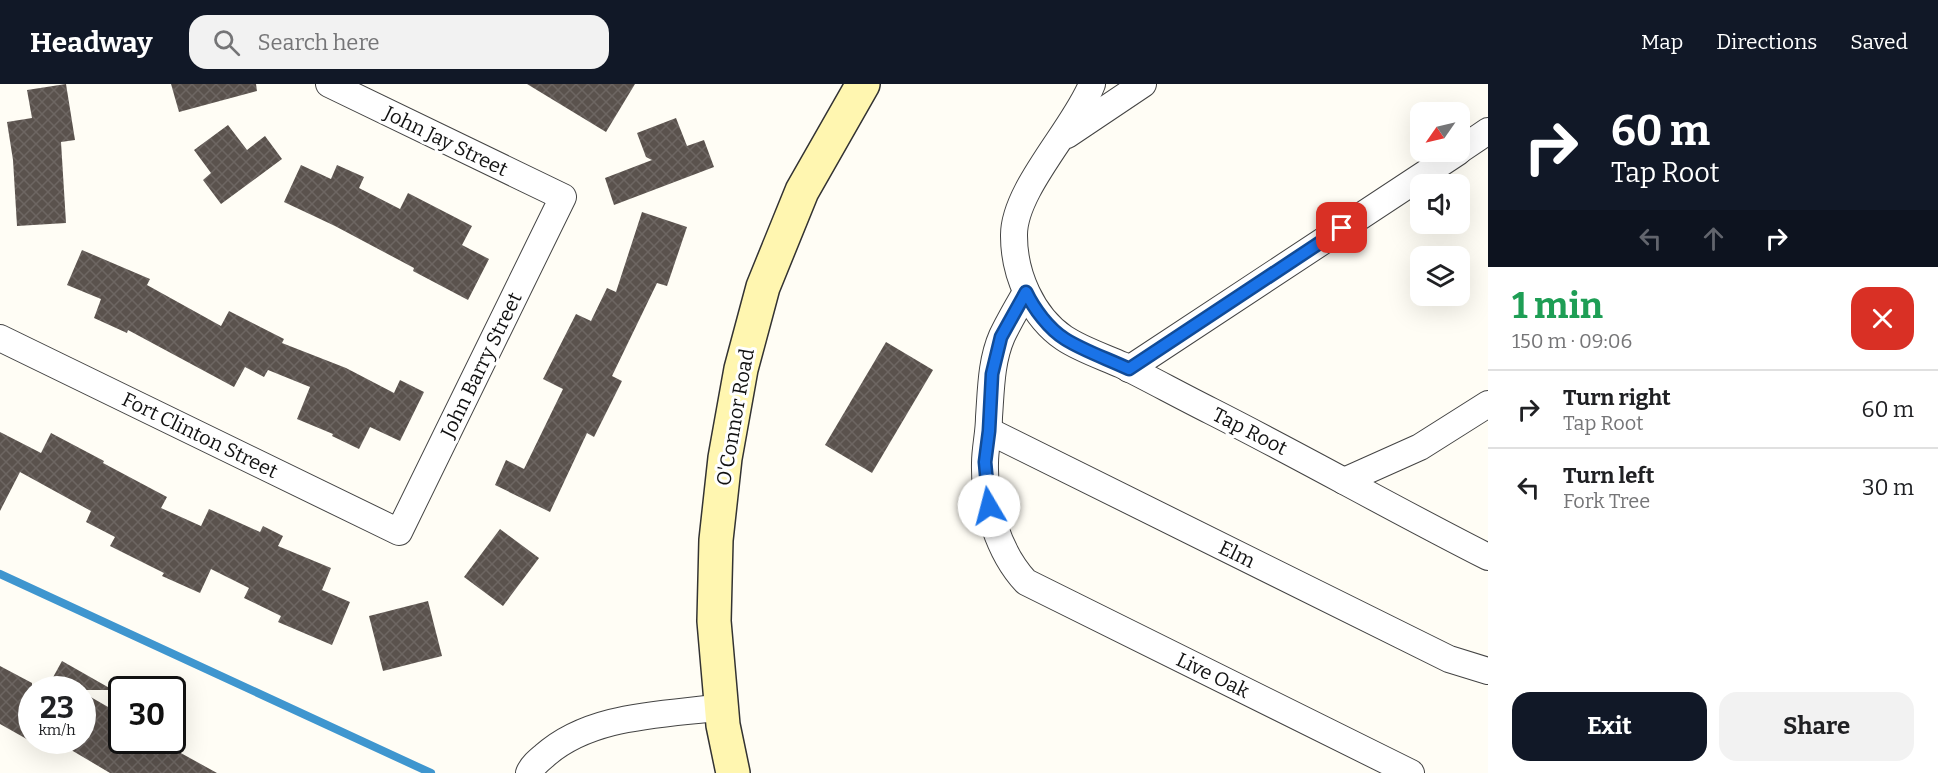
<!DOCTYPE html>
<html lang="en">
<head>
<meta charset="utf-8">
<style>
  :root { --surface:#fff; --page:#f2f2f2; --text:#202124; --muted:#757577; --line:#e0e0e0; --accent:#111827 }
  body { margin:0; font-family:Bitter,serif; background:var(--page); color:var(--text); height:100vh; display:flex; flex-direction:column; font-size:22px; white-space:nowrap }
  * { box-sizing:border-box; margin:0 }
  p { font-size:20px; color:var(--muted) }
  .icon { flex:none; width:33px; height:33px; fill:none; stroke:currentColor; stroke-width:2; stroke-linecap:round; stroke-linejoin:round }
  .map { position:relative; flex:1; overflow:hidden }
  .side { display:flex; flex-direction:column; background:var(--surface); width:450px }
  .side>* { flex:none }
  .banner { background:#111827; color:#fff; overflow:hidden }
  .needle { width:39px; rotate:236deg }
  .fabs { position:absolute; left:1410px; top:18px; display:grid; gap:12px }
  .fabs a { display:grid; place-items:center; width:60px; height:60px; border-radius:12px; background:var(--surface); box-shadow:0 6px 24px #0002; font-size:30px }
  .speed { position:absolute; left:18px; top:592px; display:flex; gap:12px; font-size:30px; font-weight:700; text-align:center }
  .speed>* { display:grid; place-content:center; width:78px; height:78px; border-radius:50%; background:var(--surface); box-shadow:0 6px 24px #0002; line-height:1 }
  .speed small { font-size:15px; font-weight:400 }
  .speed .limit { border:3px solid #111; border-radius:9px; background:#fff; color:#111 }
  .pin { position:absolute; display:grid; place-items:center; width:51px; height:51px; color:#fff; margin:-26px; border-radius:12px; box-shadow:0 3px 9px #0006 }
  .me { position:absolute; width:66px; margin:-33px; rotate:352deg; stroke-linejoin:round; filter:drop-shadow(0 0 4px #0008) }
  .turn { display:flex; align-items:center; gap:21px; height:126px; padding:0 24px; font-size:27px }
  .turn .icon { width:78px; height:78px; stroke-width:2.5 }
  .turn b { display:block; font-size:42px; line-height:51px }
  .lanes { display:flex; align-items:center; height:57px; padding:0 24px; background:#0003; justify-content:center; gap:30px; direction:ltr }
  .lanes .off { opacity:.35 }
  .round { display:grid; place-items:center; flex:none; width:63px; height:63px; border-radius:18px; background:var(--page) }
  .headline { display:flex; align-items:center; justify-content:space-between; height:102px; padding:0 24px }
  h1 { font-size:36px; font-weight:700; line-height:45px; color:#1e9e55 }
  .button { display:flex; gap:12px; margin-top:auto; padding:12px 24px }
  .button a { flex:1; height:69px; border-radius:18px; background:var(--accent); color:#fff; font-size:24px; font-weight:700; line-height:69px; text-align:center }
  .button a+a { background:var(--page); color:var(--text) }
  ul { padding:0; list-style:none }
  li { display:flex; align-items:center; gap:18px; height:78px; padding:0 24px; border-top:2px solid var(--line) }
  li div { flex:1 }
  li b { display:block; font-size:22px }
  li em { font-style:normal }
  header { display:flex; align-items:center; gap:36px; box-sizing:border-box; height:84px; padding:0 30px; background:var(--accent); color:#fff }
  header strong { font-size:28px }
  nav { display:flex; gap:33px; margin-inline-start:auto; font-size:21px }
  .search { width:420px; height:54px; background:var(--page); display:flex; align-items:center; gap:15px; box-sizing:border-box; padding:0 21px; border-radius:18px; color:var(--muted); font-size:22px }
  main { display:flex; flex:1; min-height:0 }
  .map>svg:first-child { display:block }
</style>
</head>
<body>
<header>
<strong>Headway</strong>
<div class="search"><svg class="icon" aria-label="search" viewBox="0 0 24 24"><circle cx="10" cy="10" r="6"/><path d="M15 15l6 6"/></svg>Search here</div>
<nav><a>Map</a><a>Directions</a><a>Saved</a></nav>
</header>
<main>
<div class="map">
<svg width="1488" height="689" viewBox="0 0 1488 689">
  <defs>
    <pattern id="building-cross-hatch" width="8" height="8" patternUnits="userSpaceOnUse" patternTransform="scale(1.5)"><rect width="8" height="8" fill="#5a524d"/><path d="M0 0l8 8M0 8l8-8" fill="none" stroke="#6d6662"/></pattern>
  </defs>
  <rect width="100%" height="100%" fill="#fffdf5"/>
  <g fill="none" stroke-linecap="round" stroke-linejoin="round">
    <path stroke="#3f96cf" stroke-width="8" d="M 0,490 L 431,689"/>
  </g>
  <g fill="url(#building-cross-hatch)">
    <path d="M 66,0 L 75,56 L 61,58 L 66,139 L 17,142 L 13,76 L 7,38 L 32,34 L 27,6 Z"/>
    <path d="M 171,0 L 256,0 L 257,7 L 179,28 Z"/>
    <path d="M 527,0 L 635,0 L 606,48 Z"/>
    <path d="M 676,34 L 687,62 L 704,56 L 714,83 L 614,121 L 605,94 L 652,76 L 646,73 L 637,49 Z"/>
    <path d="M 228,41 L 247,66 L 265,52 L 282,75 L 221,120 L 203,96 L 211,89 L 194,66 Z"/>
    <path d="M 301,81 L 331,95 L 337,81 L 364,93 L 359,104 L 400,125 L 408,109 L 472,142 L 462,161 L 489,175 L 468,216 L 413,187 L 414,184 L 335,142 L 284,118 Z"/>
    <path d="M 642,128 L 687,143 L 667,202 L 657,199 L 612,292 L 622,297 L 594,353 L 587,349 L 550,428 L 495,401 L 506,376 L 524,385 L 563,305 L 543,295 L 576,230 L 591,237 L 607,204 L 616,208 Z"/>
    <path d="M 82,166 L 150,195 L 147,201 L 221,242 L 229,227 L 284,255 L 282,259 L 346,284 L 394,309 L 400,296 L 424,308 L 400,357 L 370,343 L 359,365 L 332,352 L 333,350 L 297,335 L 310,303 L 268,286 L 264,293 L 245,283 L 234,303 L 128,246 L 127,249 L 94,234 L 101,215 L 67,201 Z"/>
    <path d="M 886,258 L 933,286 L 872,389 L 825,361 Z"/>
    <path d="M 0,348 L 41,369 L 51,349 L 104,377 L 103,379 L 167,413 L 161,424 L 201,442 L 209,425 L 260,448 L 263,442 L 283,452 L 278,462 L 331,484 L 322,506 L 350,518 L 332,561 L 278,538 L 281,532 L 244,514 L 249,504 L 211,485 L 200,509 L 162,492 L 164,489 L 110,462 L 115,453 L 86,438 L 91,427 L 20,388 L 0,427 Z"/>
    <path d="M 500,445 L 539,474 L 503,522 L 464,493 Z"/>
    <path d="M 428,517 L 442,572 L 383,587 L 369,532 Z"/>
    <path d="M 62,577 L 113,606 L 46,606 Z"/>
    <path d="M 0,582 L 32,599 L 32,658 L 0,640 Z"/>
    <path d="M 82,608 L 122,631 L 122,657 L 159,657 L 217,689 L 110,689 L 56,657 L 82,657 Z"/>
  </g>
  <g fill="none" stroke-linecap="round" stroke-linejoin="round">
    <defs>
      <g id="street">
        <path d="M 1092,0 C 1075,44 1013,106 1014,152 C 1014,190 1032,232 1064,254 C 1080,265 1104,273 1122,281 C 1152,296 1181,312 1211,327 C 1304,374 1395,426 1488,473"/>
        <path d="M 1067,51 L 1143,0"/>
        <path d="M 1460,66 L 1488,47"/>
        <path d="M 1026,208 C 1018,222 1009,237 1002,252 C 991,277 991,306 989,333 C 989,349 985,364 985,379 C 984,420 998,468 1026,498 L 1411,689"/>
        <path d="M 0,254 L 399,448 L 563,113 L 329,0"/>
        <path d="M 1129,285 L 1458,68"/>
        <path d="M 989,347 L 1449,575 L 1488,587"/>
        <path d="M 1344,397 L 1420,363 L 1488,320"/>
        <path d="M 529,689 C 532,682 538,677 544,672 C 591,630 663,631 723,623"/>
      </g>
      <path id="secondary" d="M 733,689 L 723,641 L 714,537 L 716,456 L 725,374 L 741,285 L 763,203 L 802,107 L 863,0"/>
    </defs>
    <use href="#street" stroke="#444" stroke-width="28"/>
    <use href="#secondary" stroke="#333" stroke-width="36"/>
    <use href="#street" stroke="#fff" stroke-width="26"/>
    <use href="#secondary" stroke="#fff6b0" stroke-width="33"/>
  </g>
  <g fill="none" stroke-linecap="round" stroke-linejoin="round">
    <defs>
      <path id="route" d="M 989,422 L 985,378 L 989,347 L 992,290 L 1001,253 L 1026,208 C 1034,225 1049,245 1065,255 C 1084,267 1108,275 1129,285 L 1342,144"/>
    </defs>
    <use href="#route" stroke="#114b97" stroke-width="15"/>
    <use href="#route" stroke="#1a73e8" stroke-width="10"/>
  </g>
  <g text-anchor="middle" stroke-width="6" stroke-linejoin="round" paint-order="stroke">
    <g font-size="20" fill="#111" stroke="#fff">
      <text transform="translate(446 57) rotate(26)" y="7">John Jay Street</text>
      <text transform="translate(481 281) rotate(-64)" y="7">John Barry Street</text>
      <text transform="translate(735 333) rotate(-80)" y="7">O'Connor Road</text>
      <text transform="translate(1250 347) rotate(27)" y="7">Tap Root</text>
      <text transform="translate(200 351) rotate(26)" y="7">Fort Clinton Street</text>
      <text transform="translate(1237 470) rotate(26)" y="7">Elm</text>
      <text transform="translate(1213 591) rotate(26)" y="7">Live Oak</text>
    </g>
  </g>
</svg>
<div class="fabs">
<a><svg class="needle" viewBox="-14 -14 28 28"><path d="M0-13l5 13h-10z" fill="#e53935"/><path d="M0 13l5-13h-10z" fill="#757577"/></svg></a>
<a><svg class="icon" aria-label="sound" viewBox="0 0 24 24"><path d="M4 9h4l5-4v14l-5-4H4zM17 9q2 3 0 6"/></svg></a>
<a><svg class="icon" aria-label="layers" viewBox="0 0 24 24"><path d="M12 4l9 5-9 5-9-5zM3 14l9 5 9-5"/></svg></a>
</div>
<div class="speed"><div>23<small>km/h</small></div><div class="limit">30</div></div>
<div class="pin" style="left:1342px;top:144px;background:#d93025"><svg class="icon" aria-label="arrive" viewBox="0 0 24 24"><path d="M6 21V4h12l-3 4 3 4H6"/></svg></div>
<svg class="me" style="left:989px;top:422px" viewBox="-20 -20 40 40"><circle r="19" fill="#fff"/><path d="M0-13L10 11 0 6-10 11z" fill="#1a73e8"/></svg>
</div>
<section class="side">
<div class="banner">
<div class="turn"><svg class="icon" aria-label="right" viewBox="0 0 24 24"><path d="M7 20v-9h11M14 6l5 5-5 5"/></svg><div><b>60 m</b>Tap Root</div></div>
<div class="lanes"><svg class="icon off" aria-label="left" viewBox="0 0 24 24"><path d="M17 20v-9H6M10 6l-5 5 5 5"/></svg><svg class="icon off" aria-label="ahead" viewBox="0 0 24 24"><path d="M12 20V5M6 11l6-6 6 6"/></svg><svg class="icon" aria-label="right" viewBox="0 0 24 24"><path d="M7 20v-9h11M14 6l5 5-5 5"/></svg></div>
</div>
<div class="headline"><div><h1>1 min</h1><p>150 m · 09:06</p></div><a class="round" style="background:#d93025;color:#fff"><svg class="icon" aria-label="close" viewBox="0 0 24 24"><path d="M6 6l12 12M18 6L6 18"/></svg></a></div>
<ul>
<li><svg class="icon" aria-label="right" viewBox="0 0 24 24"><path d="M7 20v-9h11M14 6l5 5-5 5"/></svg><div><b>Turn right</b><p>Tap Root</p></div><em>60 m</em></li>
<li><svg class="icon" aria-label="left" viewBox="0 0 24 24"><path d="M17 20v-9H6M10 6l-5 5 5 5"/></svg><div><b>Turn left</b><p>Fork Tree</p></div><em>30 m</em></li>
</ul>
<div class="button"><a>Exit</a><a>Share</a></div>
</section>
</main>
</body>
</html>
